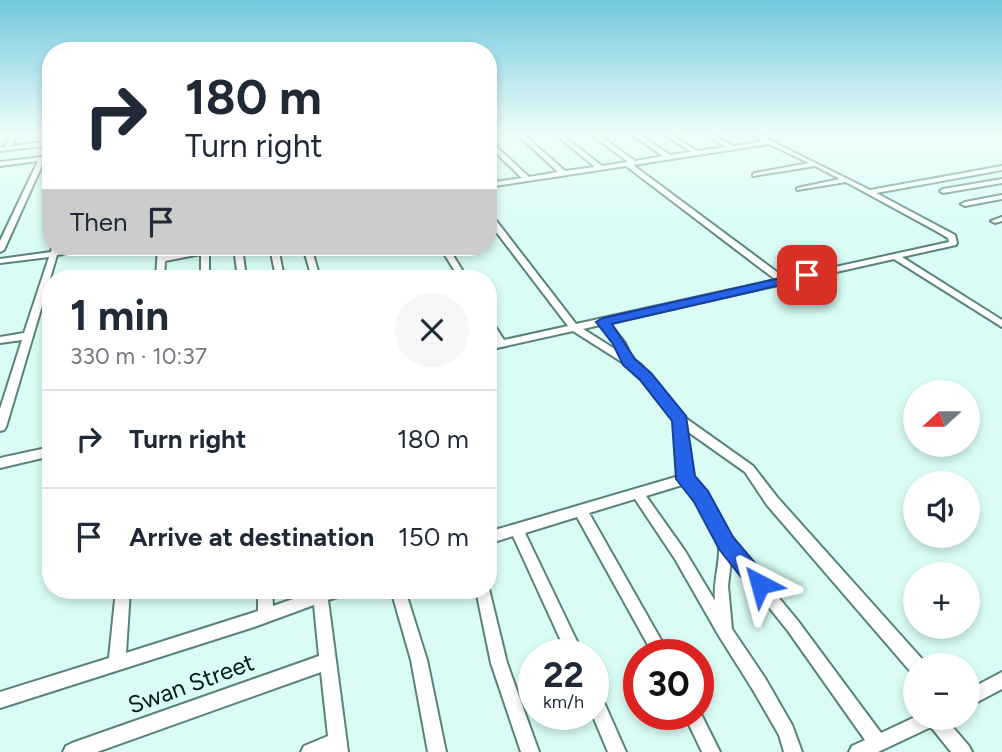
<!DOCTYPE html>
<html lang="en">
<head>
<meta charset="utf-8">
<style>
  :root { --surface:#fff; --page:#f6f6f7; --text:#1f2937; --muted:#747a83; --line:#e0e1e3 }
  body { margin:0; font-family:Figtree,sans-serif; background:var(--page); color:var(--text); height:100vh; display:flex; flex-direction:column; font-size:26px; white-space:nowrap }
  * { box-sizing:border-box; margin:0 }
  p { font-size:23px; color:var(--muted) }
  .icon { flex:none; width:38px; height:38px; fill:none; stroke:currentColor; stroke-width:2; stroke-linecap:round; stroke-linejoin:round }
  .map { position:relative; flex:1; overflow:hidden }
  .side { position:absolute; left:42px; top:270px; width:455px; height:329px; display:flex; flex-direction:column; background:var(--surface); border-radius:28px; box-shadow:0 4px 10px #0003 }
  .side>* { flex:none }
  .banner { position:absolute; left:42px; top:42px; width:455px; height:214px; border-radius:28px; box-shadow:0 4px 10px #0003; background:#fff; color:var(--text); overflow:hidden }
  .needle { width:46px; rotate:249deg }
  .fabs { position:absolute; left:903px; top:380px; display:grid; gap:14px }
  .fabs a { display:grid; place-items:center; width:77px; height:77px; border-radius:50%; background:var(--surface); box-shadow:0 4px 10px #0003; font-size:35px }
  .speed { position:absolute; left:518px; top:639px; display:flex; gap:14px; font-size:35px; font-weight:700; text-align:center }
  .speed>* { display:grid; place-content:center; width:91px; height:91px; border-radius:50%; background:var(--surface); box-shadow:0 4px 10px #0003; line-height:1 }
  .speed small { font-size:18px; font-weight:400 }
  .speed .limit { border:10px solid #d22; background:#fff; color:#111 }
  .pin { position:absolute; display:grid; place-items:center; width:60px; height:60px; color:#fff; margin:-30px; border-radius:14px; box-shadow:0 4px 10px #0006 }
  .me { position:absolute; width:77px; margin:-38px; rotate:321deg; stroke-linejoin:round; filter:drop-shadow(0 0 5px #0008) }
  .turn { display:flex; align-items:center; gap:24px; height:147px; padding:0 28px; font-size:32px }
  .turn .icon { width:91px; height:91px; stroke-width:2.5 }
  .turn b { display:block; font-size:49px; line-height:60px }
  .then { display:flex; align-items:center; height:66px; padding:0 28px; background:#0003; gap:14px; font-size:26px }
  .round { display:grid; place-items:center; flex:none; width:74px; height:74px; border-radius:37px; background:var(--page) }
  .headline { display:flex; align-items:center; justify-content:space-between; height:119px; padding:0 28px }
  h1 { font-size:42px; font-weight:700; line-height:52px }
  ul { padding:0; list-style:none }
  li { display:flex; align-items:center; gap:21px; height:98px; padding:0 28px; border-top:2px solid var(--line) }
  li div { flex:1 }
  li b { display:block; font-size:26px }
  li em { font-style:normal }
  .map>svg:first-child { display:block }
</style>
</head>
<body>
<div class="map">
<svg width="1002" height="752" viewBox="0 0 1002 752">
  <rect width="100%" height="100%" fill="#d9fdf5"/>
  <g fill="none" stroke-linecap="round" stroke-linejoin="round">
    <defs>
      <g id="street">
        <path d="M 11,134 L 17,134 L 11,146 L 51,141 L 51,145 L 0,151 L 0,147 L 5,147 Z"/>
        <path d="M 517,134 L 523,134 L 565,171 L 595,167 L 555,134 L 561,134 L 602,166 L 628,162 L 591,134 L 598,134 L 635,161 L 663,156 L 631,134 L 638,134 L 670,155 L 691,152 L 664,134 L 671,134 L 697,151 L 726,147 L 705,134 L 712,134 L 733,146 L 763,141 L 750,134 L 757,134 L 870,190 L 1002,166 L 1002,170 L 876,193 L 955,235 L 957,243 L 956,245 L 902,257 L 1002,320 L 1002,327 L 894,259 L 609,323 L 625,343 L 632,359 L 641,365 L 684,417 L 753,466 L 777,497 L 922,659 L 924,665 L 915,665 L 915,673 L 910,671 L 767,505 L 745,472 L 687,431 L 691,477 L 706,493 L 731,540 L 798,621 L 881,733 L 915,717 L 945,718 L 969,746 L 972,752 L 951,752 L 931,727 L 878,752 L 849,752 L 852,746 L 865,740 L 788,631 L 731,560 L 728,586 L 732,629 L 765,678 L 792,725 L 802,752 L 784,752 L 779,735 L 753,690 L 719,636 L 675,559 L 635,499 L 589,513 L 669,654 L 653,654 L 577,517 L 525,533 L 583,654 L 567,654 L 513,536 L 488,544 L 488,532 L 679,476 L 674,421 L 633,369 L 573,331 L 488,350 L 488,344 L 495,342 L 488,331 L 488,319 L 491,320 L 504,340 L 568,326 L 488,221 L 488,214 L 491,214 L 576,324 L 776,280 L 626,166 L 488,187 L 488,183 L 522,178 L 488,145 L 488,139 L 529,177 L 558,172 ZM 769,144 L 809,163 L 755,173 L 753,174 L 753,176 L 815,166 L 840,179 L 797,188 L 797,190 L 846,182 L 936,231 L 948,238 L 949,242 L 785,278 L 633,165 ZM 600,325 L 615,344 L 618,351 L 583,329 ZM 682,485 C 692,496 718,532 719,546 C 720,564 713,582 715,601 L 685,551 L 646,496 Z"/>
        <path d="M 51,156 L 51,160 L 44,161 L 4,250 L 0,252 L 0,241 L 38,161 L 0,166 L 0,162 Z"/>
        <path d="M 1002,179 L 1002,183 L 943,193 L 940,191 L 943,189 Z"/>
        <path d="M 1002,195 L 1002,199 L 965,206 L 961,204 L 965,202 Z"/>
        <path d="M 1002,217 L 1002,221 L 995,223 L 991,221 Z"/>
        <path d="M 52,247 L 60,247 L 59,250 L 85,247 L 105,247 L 101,249 L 57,255 L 6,427 L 4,430 L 0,431 L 0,409 L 22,340 L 0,343 L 0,337 L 24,333 L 49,257 L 0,263 L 0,259 L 51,252 Z"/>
        <path d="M 158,247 L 166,247 L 166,256 L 214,247 L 230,247 L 229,249 L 209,253 L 209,278 L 201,278 L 201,254 L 165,261 L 164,278 L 156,278 Z"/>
        <path d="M 234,247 L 242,247 L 246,278 L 238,278 Z"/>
        <path d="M 270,247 L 278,247 L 284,278 L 276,278 Z"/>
        <path d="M 303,247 L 311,247 L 320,278 L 312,278 Z"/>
        <path d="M 440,247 L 448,247 L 467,278 L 459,278 Z"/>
        <path d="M 51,447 L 51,456 L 0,468 L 0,458 Z"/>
        <path d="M 488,585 L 507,663 L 539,752 L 521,752 L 491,663 L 476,590 L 488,590 Z"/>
        <path d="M 116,590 L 130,590 L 126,653 L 258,611 L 258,590 L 272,590 L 273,606 L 319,590 L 346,590 L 344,595 L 328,600 L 348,752 L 301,752 L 304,746 L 328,736 L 321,672 L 97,752 L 63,752 L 66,746 L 72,743 L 319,656 L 314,605 L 254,627 L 0,708 L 0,692 L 109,658 Z"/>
        <path d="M 391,590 L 405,590 L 427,660 L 446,752 L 428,752 L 411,660 Z"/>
        <path d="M 1002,672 L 1002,689 L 968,707 L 968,690 Z"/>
        <path d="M 593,689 L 599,691 L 626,752 L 608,752 L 592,714 L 593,714 Z"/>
        <path d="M 698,708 L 720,752 L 702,752 L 684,714 L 698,714 Z"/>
      </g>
    </defs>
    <use href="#street" stroke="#59837a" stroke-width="4"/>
    <use href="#street" fill="#fff" fill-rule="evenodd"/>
  </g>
  <linearGradient id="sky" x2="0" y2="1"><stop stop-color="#72c8de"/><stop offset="0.56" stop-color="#eefefa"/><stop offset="1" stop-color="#eefefa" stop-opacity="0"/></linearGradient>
  <rect width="1002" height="239" fill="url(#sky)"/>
  <path fill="#2563eb" stroke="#184099" stroke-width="2" d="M 807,272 L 811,273 L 811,278 L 612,324 L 635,359 L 651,373 L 686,416 L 695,476 L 708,491 L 733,537 L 767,577 L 770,584 L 767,591 L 760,594 L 752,591 L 719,549 L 694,502 L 676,479 L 672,421 L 640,380 L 623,365 L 613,344 L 596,322 L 603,318 Z"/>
  <g text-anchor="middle" stroke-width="5" stroke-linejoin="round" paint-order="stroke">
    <g font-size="24" fill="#071815" stroke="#d9fdf5">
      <text transform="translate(191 684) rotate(-20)" y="8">Swan Street</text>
    </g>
  </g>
</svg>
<div class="fabs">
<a><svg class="needle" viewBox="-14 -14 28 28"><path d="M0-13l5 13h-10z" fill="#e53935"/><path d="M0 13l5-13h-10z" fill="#747a83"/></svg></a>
<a><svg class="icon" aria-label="sound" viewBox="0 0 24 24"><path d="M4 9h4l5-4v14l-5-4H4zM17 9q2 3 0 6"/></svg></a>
<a>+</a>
<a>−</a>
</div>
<div class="speed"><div>22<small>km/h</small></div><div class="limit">30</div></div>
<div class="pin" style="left:807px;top:275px;background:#d93025"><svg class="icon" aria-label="arrive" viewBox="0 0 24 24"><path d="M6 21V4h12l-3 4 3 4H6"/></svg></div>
<svg class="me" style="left:760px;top:584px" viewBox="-20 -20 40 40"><path d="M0-17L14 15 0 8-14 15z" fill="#2563eb" stroke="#fff" stroke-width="4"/></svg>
<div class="banner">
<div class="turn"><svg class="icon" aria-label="right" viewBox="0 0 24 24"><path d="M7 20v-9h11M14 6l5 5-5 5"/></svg><div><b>180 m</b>Turn right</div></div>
<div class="then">Then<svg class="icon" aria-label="arrive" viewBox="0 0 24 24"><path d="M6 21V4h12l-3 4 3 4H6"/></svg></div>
</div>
<section class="side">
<div class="headline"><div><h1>1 min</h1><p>330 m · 10:37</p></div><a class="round"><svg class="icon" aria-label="close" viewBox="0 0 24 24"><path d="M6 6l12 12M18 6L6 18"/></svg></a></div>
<ul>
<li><svg class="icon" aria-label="right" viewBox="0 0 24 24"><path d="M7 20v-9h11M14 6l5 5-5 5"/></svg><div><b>Turn right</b></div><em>180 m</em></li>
<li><svg class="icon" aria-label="arrive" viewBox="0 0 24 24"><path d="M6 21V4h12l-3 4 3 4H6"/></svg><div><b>Arrive at destination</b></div><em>150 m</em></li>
</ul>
</section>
</div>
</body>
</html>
